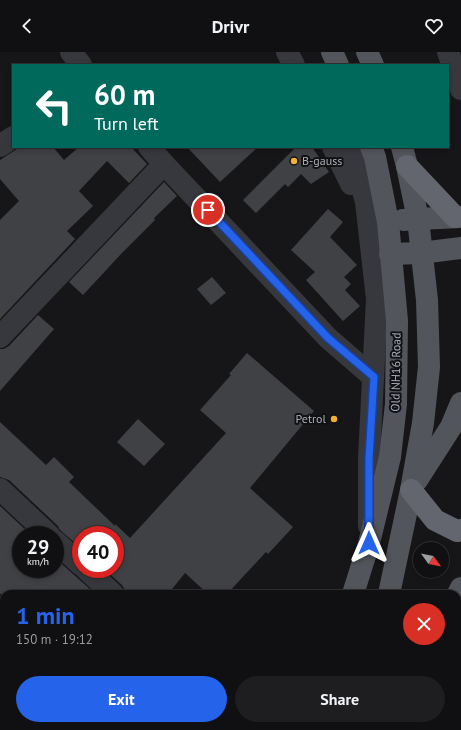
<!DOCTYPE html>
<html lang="en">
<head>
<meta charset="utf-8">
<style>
  :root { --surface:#101012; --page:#1e1e20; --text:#f1f3f6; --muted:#9c9d9f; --line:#303032; --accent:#2563eb }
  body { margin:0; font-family:"PT Sans",sans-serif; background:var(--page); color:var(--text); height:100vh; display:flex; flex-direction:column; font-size:15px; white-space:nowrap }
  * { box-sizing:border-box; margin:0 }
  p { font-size:13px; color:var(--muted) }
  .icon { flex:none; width:22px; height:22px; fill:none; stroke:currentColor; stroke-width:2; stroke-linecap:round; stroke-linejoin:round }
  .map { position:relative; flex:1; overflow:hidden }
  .sheet { position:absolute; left:0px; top:538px; width:461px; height:140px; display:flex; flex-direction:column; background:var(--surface); border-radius:12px 12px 0 0; box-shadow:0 2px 6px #0003,0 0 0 1px var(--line) }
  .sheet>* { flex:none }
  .hud { position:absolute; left:12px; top:12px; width:437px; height:84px; border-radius:0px; box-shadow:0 2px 6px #0003,0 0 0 1px var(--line); background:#00695c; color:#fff; overflow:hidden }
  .needle { width:26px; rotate:123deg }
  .controls { position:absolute; left:413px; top:490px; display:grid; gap:8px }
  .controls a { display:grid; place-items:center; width:36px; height:36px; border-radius:50%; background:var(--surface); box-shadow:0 2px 6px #0003,0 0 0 1px var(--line); font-size:20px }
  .speed { position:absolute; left:12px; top:474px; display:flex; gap:8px; font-size:20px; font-weight:700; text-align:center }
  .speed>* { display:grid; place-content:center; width:52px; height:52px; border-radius:50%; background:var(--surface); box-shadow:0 2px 6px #0003,0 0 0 1px var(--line); line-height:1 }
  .speed small { font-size:10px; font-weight:400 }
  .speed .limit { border:6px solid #d22; background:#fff; color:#111 }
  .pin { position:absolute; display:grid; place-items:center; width:34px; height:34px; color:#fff; margin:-17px; border:2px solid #fff; border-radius:50%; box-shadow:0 1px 4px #0007 }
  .me { position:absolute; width:44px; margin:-22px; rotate:0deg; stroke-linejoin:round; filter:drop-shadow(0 0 3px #0008) }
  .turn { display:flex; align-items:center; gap:14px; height:84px; padding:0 16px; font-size:18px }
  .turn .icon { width:52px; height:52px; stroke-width:2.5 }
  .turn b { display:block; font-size:28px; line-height:34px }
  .round { display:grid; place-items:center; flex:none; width:42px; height:42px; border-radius:21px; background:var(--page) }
  .summary { display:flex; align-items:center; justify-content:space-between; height:68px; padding:0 16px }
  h1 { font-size:24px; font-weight:800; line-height:30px; color:var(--accent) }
  .primary-button { display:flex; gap:8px; margin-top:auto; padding:8px 16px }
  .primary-button a { flex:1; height:46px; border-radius:24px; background:var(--accent); color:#fff; font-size:16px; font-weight:800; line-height:46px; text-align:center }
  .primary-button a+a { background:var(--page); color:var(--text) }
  header { display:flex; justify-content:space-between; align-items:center; height:52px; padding:0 16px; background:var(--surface); font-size:18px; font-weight:800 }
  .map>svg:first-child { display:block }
</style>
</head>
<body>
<header><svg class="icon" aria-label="back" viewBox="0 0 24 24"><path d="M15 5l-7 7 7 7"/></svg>Drivr<svg class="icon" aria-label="heart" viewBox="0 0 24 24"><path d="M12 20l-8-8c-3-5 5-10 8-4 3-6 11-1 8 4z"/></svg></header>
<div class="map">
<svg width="461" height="678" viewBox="0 0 461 678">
  <rect width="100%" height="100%" fill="#161618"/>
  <g fill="#404145">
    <path d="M 20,95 L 53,95 L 64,108 L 79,95 L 131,95 L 147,112 L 129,131 L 107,109 L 79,139 L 93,154 L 67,179 L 75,187 L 0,267 L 0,168 L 19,149 L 0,127 L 0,108 Z"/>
    <path d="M 187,95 L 258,95 L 220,130 Z"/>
    <path d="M 296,95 L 312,95 L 329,120 L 311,132 L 301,122 L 288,135 L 285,132 L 256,161 L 243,148 Z"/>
    <path d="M 164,130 L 177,144 L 154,166 L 155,168 L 121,202 L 83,243 L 69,230 Z"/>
    <path d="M 328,157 L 343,170 L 330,185 L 357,213 L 344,225 L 351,232 L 345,238 L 360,254 L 343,269 L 306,228 L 315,220 L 291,198 Z"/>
    <path d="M 212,225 L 226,241 L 211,253 L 197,237 Z"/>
    <path d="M 38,263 L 54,277 L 0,339 L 0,297 L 4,297 L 9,294 Z"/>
    <path d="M 247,301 L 314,359 L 250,436 L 293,475 L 268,502 L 266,500 L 227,542 L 208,542 L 185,521 L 168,542 L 125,542 L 125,538 L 122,533 L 104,517 L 115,517 L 115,483 L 81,483 L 81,496 L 60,478 L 58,474 L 9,428 L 0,425 L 0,370 L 46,413 L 54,405 L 74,425 L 69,430 L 115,474 L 115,472 L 130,486 L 226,381 L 200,358 L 231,323 L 229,322 Z"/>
    <path d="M 138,367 L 165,392 L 144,414 L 117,390 Z"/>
    <path d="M 0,454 L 31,483 L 21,483 L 21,517 L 55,517 L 55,506 L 91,538 L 87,542 L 0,542 Z"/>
  </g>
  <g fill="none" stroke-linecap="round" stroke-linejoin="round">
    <g stroke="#37383d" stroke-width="22">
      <path d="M 71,0 L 81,13"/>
      <path d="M 287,0 L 294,13"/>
      <path d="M 448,0 L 461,37"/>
      <path d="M 0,94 L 13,85"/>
      <path d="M 149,95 L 164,112 L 328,286 L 373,325"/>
      <path d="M 333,95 L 351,132"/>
      <path d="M 351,95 L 366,150 L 377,247 L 369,406 L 369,474"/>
      <path d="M 0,285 L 164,112"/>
      <path d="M 0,437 L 49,483"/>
      <path d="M 55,489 L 81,513"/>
      <path d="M 86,517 L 113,542"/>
      <path d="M 0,589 L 4,593"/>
      <path d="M 90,674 L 95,678"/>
      <path d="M 256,674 L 260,678"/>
    </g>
    <g stroke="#53555c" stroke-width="22">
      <path d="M 332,0 L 338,13"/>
      <path d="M 367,0 L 373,13"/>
      <path d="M 403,168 L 418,167 L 461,165"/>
      <path d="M 390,202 L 421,201 L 461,196"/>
      <path d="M 417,428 L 451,375 L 461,351"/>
      <path d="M 353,542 L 369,491 L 390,405 L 396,352 L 397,269 L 388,170 L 375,105 L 371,95"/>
      <path d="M 389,542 L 411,438 L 423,371 L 429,315 L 427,248 L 418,167 L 407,114 L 402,95"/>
      <path d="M 457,544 L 461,536"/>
      <path d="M 457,600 L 461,591"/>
      <path d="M 294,678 L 296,674"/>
      <path d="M 345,678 L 347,674"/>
      <path d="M 389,678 L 391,674"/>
      <path d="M 418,678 L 420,674"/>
    </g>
    <g stroke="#63666e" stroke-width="22">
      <path d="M 407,114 L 455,165"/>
      <path d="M 411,438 L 435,468 L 457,479 L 461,478"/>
    </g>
  </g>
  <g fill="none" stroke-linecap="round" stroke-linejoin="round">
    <defs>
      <path id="route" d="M 208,158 L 328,286 L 374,325 L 369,406 L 369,491"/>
    </defs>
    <use href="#route" stroke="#184099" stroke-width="10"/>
    <use href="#route" stroke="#2563eb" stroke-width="7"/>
  </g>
  <g fill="#f2b134" stroke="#111113" stroke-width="1.5">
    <circle cx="294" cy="109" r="4"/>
    <circle cx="334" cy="367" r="4"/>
  </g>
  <g text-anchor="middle" stroke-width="4" stroke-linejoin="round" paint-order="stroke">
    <g font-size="12" fill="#a8adb8" stroke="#111113" text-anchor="start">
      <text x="302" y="113">B-gauss</text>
      <text x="326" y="371" text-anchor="end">Petrol</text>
    </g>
    <g font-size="12" fill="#a8adb8" stroke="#111113">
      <text transform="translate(396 320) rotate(-89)" y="4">Old NH16 Road</text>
    </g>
  </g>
</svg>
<div class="controls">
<a><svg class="needle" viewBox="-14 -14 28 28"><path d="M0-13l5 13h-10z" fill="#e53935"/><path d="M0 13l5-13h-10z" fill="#9c9d9f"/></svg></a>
</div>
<div class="speed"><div>29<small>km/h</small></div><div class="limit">40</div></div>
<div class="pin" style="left:208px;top:158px;background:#d93025"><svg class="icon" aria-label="arrive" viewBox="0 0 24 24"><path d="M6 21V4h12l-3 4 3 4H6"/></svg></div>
<svg class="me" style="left:369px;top:491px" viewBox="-20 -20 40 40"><path d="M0-17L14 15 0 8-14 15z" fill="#2563eb" stroke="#fff" stroke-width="4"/></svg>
<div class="hud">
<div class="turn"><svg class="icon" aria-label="left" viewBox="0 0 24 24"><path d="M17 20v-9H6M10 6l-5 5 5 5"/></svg><div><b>60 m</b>Turn left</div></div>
</div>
<section class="sheet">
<div class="summary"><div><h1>1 min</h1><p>150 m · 19:12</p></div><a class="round" style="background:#d93025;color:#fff"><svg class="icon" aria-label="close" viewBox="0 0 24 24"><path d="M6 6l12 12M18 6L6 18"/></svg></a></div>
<div class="primary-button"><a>Exit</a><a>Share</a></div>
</section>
</div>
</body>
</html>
